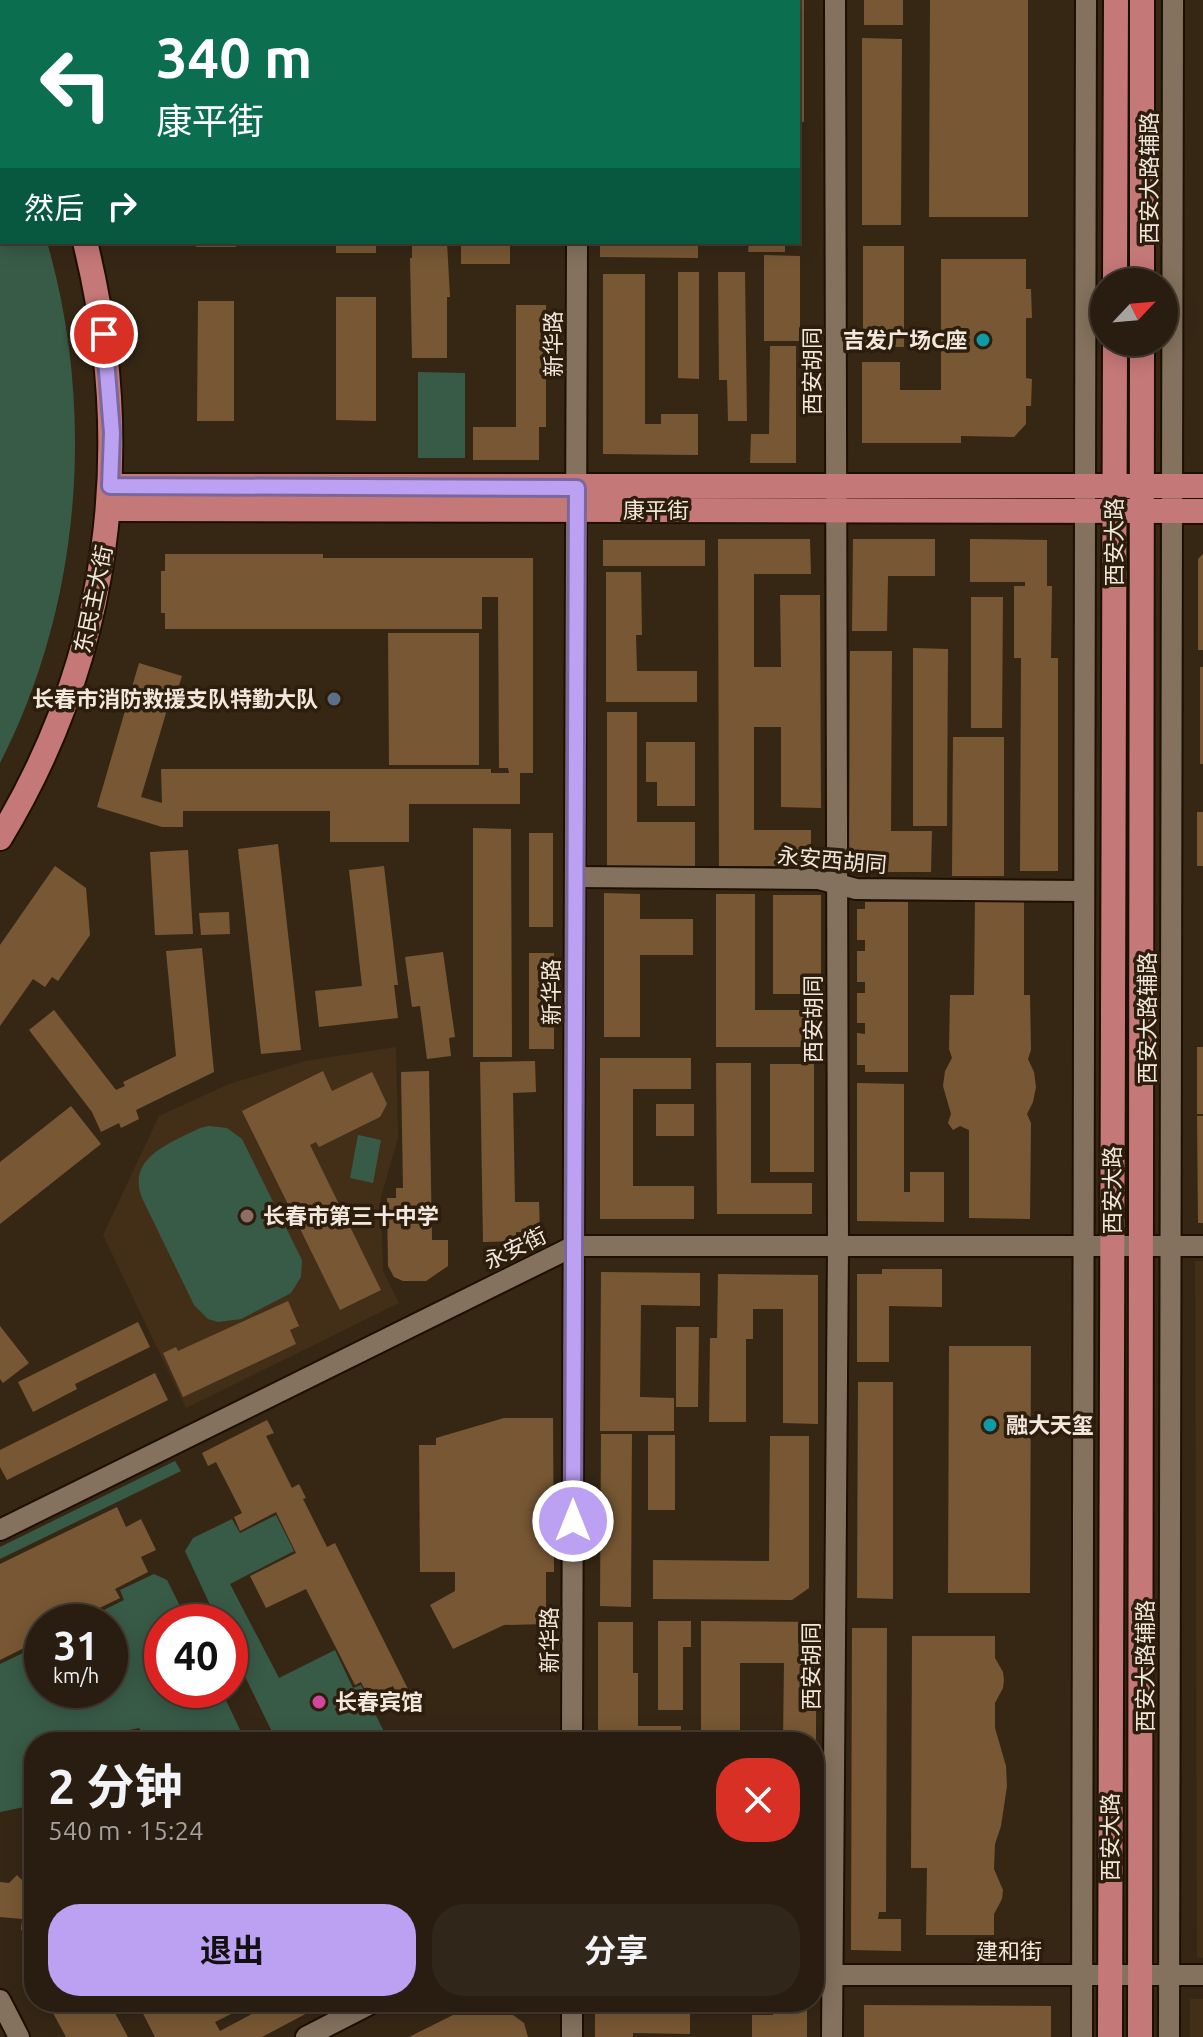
<!DOCTYPE html>
<html lang="zh">
<head>
<meta charset="utf-8">
<style>
  :root { --surface:#281d10; --page:#302619; --text:#f1f3f6; --muted:#a5a29f; --line:#443b30; --accent:#bca0f2 }
  body { margin:0; font-family:Ubuntu,"Noto Sans SC",sans-serif; background:var(--page); color:var(--text); height:100vh; display:flex; flex-direction:column; font-size:30px; white-space:nowrap }
  * { box-sizing:border-box; margin:0 }
  p { font-size:26px; color:var(--muted) }
  .icon { flex:none; width:44px; height:44px; fill:none; stroke:currentColor; stroke-width:2; stroke-linecap:round; stroke-linejoin:round }
  .map { position:relative; flex:1; overflow:hidden }
  .sheet { position:absolute; left:24px; top:1732px; width:800px; height:280px; display:flex; flex-direction:column; background:var(--surface); border-radius:32px; box-shadow:0 4px 20px #0003,0 0 0 2px var(--line) }
  .sheet>* { flex:none }
  .guide { position:absolute; left:0px; top:0px; width:800px; height:244px; box-shadow:0 4px 20px #0003,0 0 0 2px var(--line); background:#0b6e4f; color:#fff; overflow:hidden }
  .needle { width:52px; rotate:64deg }
  .fabs { position:absolute; left:1090px; top:268px; display:grid; gap:16px }
  .fabs a { display:grid; place-items:center; width:88px; height:88px; border-radius:50%; background:var(--surface); box-shadow:0 4px 20px #0003,0 0 0 2px var(--line); font-size:40px }
  .speed { position:absolute; left:24px; top:1604px; display:flex; gap:16px; font-size:40px; font-weight:700; text-align:center }
  .speed>* { display:grid; place-content:center; width:104px; height:104px; border-radius:50%; background:var(--surface); box-shadow:0 4px 20px #0003,0 0 0 2px var(--line); line-height:1 }
  .speed small { font-size:20px; font-weight:400 }
  .speed .limit { border:12px solid #d22; background:#fff; color:#111 }
  .pin { position:absolute; display:grid; place-items:center; width:68px; height:68px; color:#fff; margin:-34px; border:4px solid #fff; border-radius:50%; box-shadow:0 2px 8px #0007 }
  .me { position:absolute; width:88px; margin:-44px; rotate:0deg; stroke-linejoin:round; filter:drop-shadow(0 0 6px #0008) }
  .turn { display:flex; align-items:center; gap:28px; height:168px; padding:0 24px; font-size:36px }
  .turn .icon { width:104px; height:104px; stroke-width:2.5 }
  .turn b { display:block; font-size:56px; line-height:68px }
  .then { display:flex; align-items:center; height:76px; padding:0 24px; background:#0003; gap:16px; font-size:30px }
  .round { display:grid; place-items:center; flex:none; width:84px; height:84px; border-radius:32px; background:var(--page) }
  .summary { display:flex; align-items:center; justify-content:space-between; height:136px; padding:0 24px }
  h1 { font-size:48px; font-weight:700; line-height:60px }
  .button { display:flex; gap:16px; margin-top:auto; padding:16px 24px }
  .button a { flex:1; height:92px; border-radius:32px; background:var(--accent); color:#111; font-size:32px; font-weight:700; line-height:92px; text-align:center }
  .button a+a { background:var(--page); color:var(--text) }
  .map>svg:first-child { display:block }
</style>
</head>
<body>
<div class="map">
<svg width="1203" height="2037" viewBox="0 0 1203 2037">
  <rect width="100%" height="100%" fill="#362715"/>
  <g fill="#432f18">
    <path d="M 396,1047 L 398,1138 L 381,1197 L 383,1271 L 399,1303 L 186,1408 L 103,1235 L 159,1116 L 229,1084 L 305,1061 Z"/>
    <path d="M 1195,1261 L 1203,1261 L 1203,1958 L 1197,1957 Z"/>
    <rect x="1190" y="1999" width="13" height="38"/>
  </g>
  <g fill="#385b47">
    <path d="M 0,120 L 2,242 L 47,242 C 96,411 81,606 0,763 Z"/>
    <path d="M 418,372 L 465,373 L 465,458 L 418,458 Z"/>
    <path d="M 209,1126 L 227,1128 L 242,1139 L 302,1260 L 301,1277 L 291,1293 L 241,1319 L 218,1322 L 208,1319 L 194,1305 L 142,1198 C 126,1157 171,1143 200,1128 Z"/>
    <path d="M 358,1135 L 381,1140 L 373,1183 L 350,1178 Z"/>
    <path d="M 175,1461 L 181,1471 L 0,1559 L 0,1547 Z"/>
    <path d="M 276,1515 L 294,1551 L 230,1584 L 279,1678 L 335,1650 L 353,1688 L 361,1685 L 389,1742 L 277,1742 L 230,1646 L 230,1622 L 218,1622 L 185,1551 L 193,1538 L 232,1519 L 240,1533 Z"/>
    <path d="M 154,1574 L 167,1580 L 188,1622 L 162,1622 L 162,1690 L 221,1690 L 246,1742 L 150,1742 L 139,1728 L 111,1734 L 109,1742 L 34,1742 L 34,1805 L 0,1812 L 0,1664 L 42,1644 L 42,1690 L 110,1690 L 110,1622 L 80,1622 L 124,1600 L 120,1590 Z"/>
  </g>
  <g fill="#785834">
    <rect x="798" y="0" width="6" height="122"/>
    <rect x="864" y="0" width="39" height="25"/>
    <path d="M 930,0 L 1028,0 L 1028,217 L 929,217 Z"/>
    <path d="M 862,38 L 902,39 L 901,225 L 862,225 Z"/>
    <rect x="196" y="242" width="40" height="5"/>
    <rect x="336" y="242" width="40" height="11"/>
    <path d="M 412,242 L 447,242 L 450,297 L 447,297 L 447,358 L 412,358 L 410,258 L 412,258 Z"/>
    <rect x="461" y="242" width="49" height="22"/>
    <path d="M 600,242 L 698,242 L 698,258 L 600,257 Z"/>
    <path d="M 749,242 L 785,242 L 785,252 L 748,252 Z"/>
    <rect x="863" y="246" width="41" height="101"/>
    <path d="M 764,255 L 800,256 L 800,341 L 764,341 Z"/>
    <path d="M 941,259 L 1026,259 L 1026,289 L 1031,289 L 1032,318 L 1026,318 L 1026,378 L 1032,379 L 1031,406 L 1026,406 L 1026,424 L 1014,437 L 961,436 L 961,443 L 862,443 L 862,362 L 900,362 L 900,390 L 941,390 Z"/>
    <path d="M 678,272 L 699,272 L 699,379 L 678,378 Z"/>
    <path d="M 718,272 L 745,272 L 747,421 L 728,421 L 727,380 L 719,380 Z"/>
    <path d="M 603,274 L 645,274 L 645,424 L 661,424 L 661,414 L 698,414 L 698,455 L 603,454 Z"/>
    <path d="M 336,297 L 376,297 L 376,421 L 336,420 Z"/>
    <path d="M 198,301 L 234,301 L 234,421 L 197,421 Z"/>
    <path d="M 516,305 L 546,305 L 546,427 L 539,427 L 539,460 L 473,460 L 473,427 L 516,427 Z"/>
    <path d="M 770,346 L 796,346 L 796,463 L 750,463 L 751,434 L 769,434 Z"/>
    <path d="M 718,539 L 810,539 L 811,574 L 754,574 L 754,667 L 781,667 L 780,595 L 820,595 L 821,808 L 781,807 L 781,727 L 754,727 L 754,830 L 811,830 L 811,866 L 719,866 Z"/>
    <path d="M 853,539 L 935,539 L 935,576 L 888,576 L 887,631 L 852,631 Z"/>
    <path d="M 970,539 L 1047,540 L 1047,586 L 1052,586 L 1051,658 L 1058,658 L 1058,871 L 1020,871 L 1021,658 L 1014,658 L 1014,586 L 1025,586 L 1025,582 L 970,582 Z"/>
    <rect x="603" y="540" width="102" height="26"/>
    <path d="M 165,554 L 323,554 L 323,558 L 533,558 L 533,773 L 520,773 L 520,804 L 409,804 L 409,842 L 330,842 L 330,811 L 183,811 L 183,827 L 162,827 L 97,807 L 139,663 L 182,676 L 176,695 L 172,693 L 141,797 L 162,803 L 161,769 L 491,769 L 491,773 L 509,773 L 508,768 L 499,768 L 498,597 L 482,597 L 482,629 L 165,629 L 165,613 L 161,613 L 161,571 L 165,571 Z"/>
    <path d="M 1203,554 L 1203,650 L 1198,650 L 1198,559 Z"/>
    <path d="M 606,572 L 641,572 L 642,635 L 636,635 L 637,671 L 697,671 L 697,702 L 606,702 Z"/>
    <path d="M 971,597 L 1003,597 L 1002,728 L 971,728 Z"/>
    <path d="M 388,633 L 479,633 L 479,765 L 389,765 Z"/>
    <path d="M 913,648 L 948,649 L 947,826 L 913,826 Z"/>
    <path d="M 850,651 L 892,651 L 891,831 L 932,831 L 931,872 L 849,872 Z"/>
    <rect x="1200" y="667" width="3" height="97"/>
    <path d="M 607,712 L 637,712 L 637,822 L 695,822 L 695,866 L 607,866 Z"/>
    <path d="M 953,737 L 1004,737 L 1004,876 L 952,876 Z"/>
    <path d="M 646,742 L 695,742 L 695,806 L 657,806 L 657,782 L 646,782 Z"/>
    <rect x="1197" y="812" width="6" height="54"/>
    <path d="M 473,828 L 511,829 L 512,1057 L 473,1057 Z"/>
    <rect x="529" y="833" width="24" height="94"/>
    <path d="M 278,844 L 301,1050 L 261,1054 L 238,849 Z"/>
    <path d="M 188,850 L 193,934 L 155,935 L 150,852 Z"/>
    <path d="M 55,866 L 86,888 L 90,935 L 58,981 L 52,977 L 45,987 L 33,979 L 0,1026 L 0,945 Z"/>
    <path d="M 384,866 L 398,985 L 394,985 L 398,1018 L 319,1027 L 315,991 L 362,986 L 349,870 Z"/>
    <path d="M 604,893 L 640,894 L 640,919 L 693,919 L 693,955 L 640,955 L 640,1037 L 604,1037 Z"/>
    <path d="M 716,894 L 755,894 L 755,1010 L 817,1010 L 817,1047 L 716,1047 Z"/>
    <rect x="773" y="895" width="48" height="99"/>
    <path d="M 975,901 L 1024,901 L 1024,995 L 1030,995 L 1031,1050 L 1028,1059 L 1034,1072 L 1036,1087 L 1033,1102 L 1027,1114 L 1031,1123 L 1030,1219 L 969,1218 L 969,1130 L 960,1126 L 953,1130 L 948,1123 L 951,1114 L 943,1086 L 945,1071 L 952,1058 L 949,1049 L 950,995 L 974,995 Z"/>
    <path d="M 865,902 L 908,902 L 908,1072 L 865,1072 L 865,1065 L 857,1065 L 857,1033 L 865,1034 L 865,1023 L 857,1023 L 857,993 L 865,993 L 865,982 L 857,982 L 857,951 L 865,951 L 865,940 L 857,940 L 857,909 L 865,909 Z"/>
    <path d="M 229,912 L 230,934 L 201,935 L 199,913 Z"/>
    <path d="M 202,948 L 214,1072 L 136,1110 L 139,1119 L 121,1128 L 119,1123 L 101,1132 L 92,1112 L 29,1030 L 54,1010 L 116,1090 L 125,1086 L 123,1082 L 176,1056 L 166,951 Z"/>
    <path d="M 443,952 L 455,1037 L 449,1038 L 451,1056 L 427,1059 L 420,1006 L 412,1007 L 405,957 Z"/>
    <rect x="529" y="953" width="25" height="96"/>
    <rect x="1197" y="1047" width="6" height="67"/>
    <path d="M 600,1058 L 691,1058 L 691,1089 L 633,1089 L 633,1186 L 694,1186 L 694,1219 L 600,1219 Z"/>
    <path d="M 535,1061 L 536,1092 L 513,1093 L 515,1202 L 539,1202 L 540,1232 L 516,1232 L 516,1241 L 483,1242 L 480,1062 Z"/>
    <path d="M 716,1063 L 751,1063 L 751,1183 L 812,1183 L 812,1214 L 717,1214 Z"/>
    <rect x="770" y="1064" width="44" height="108"/>
    <path d="M 323,1071 L 332,1091 L 372,1072 L 387,1104 L 380,1117 L 319,1147 L 316,1142 L 310,1145 L 381,1290 L 340,1310 L 242,1111 Z"/>
    <path d="M 429,1071 L 432,1240 L 448,1240 L 448,1266 L 426,1281 L 403,1281 L 394,1277 L 388,1266 L 387,1198 L 396,1198 L 396,1188 L 403,1188 L 401,1072 Z"/>
    <path d="M 857,1083 L 904,1084 L 904,1192 L 910,1192 L 910,1172 L 944,1172 L 944,1222 L 857,1221 Z"/>
    <rect x="656" y="1104" width="38" height="32"/>
    <path d="M 71,1106 L 101,1144 L 0,1224 L 0,1162 Z"/>
    <path d="M 1197,1116 L 1203,1116 L 1203,1223 L 1198,1223 Z"/>
    <path d="M 882,1269 L 942,1269 L 942,1307 L 889,1306 L 889,1362 L 857,1362 L 857,1274 L 882,1274 Z"/>
    <path d="M 601,1272 L 700,1273 L 700,1306 L 641,1305 L 640,1397 L 674,1398 L 674,1431 L 600,1431 Z"/>
    <path d="M 718,1274 L 818,1275 L 818,1424 L 783,1423 L 783,1309 L 753,1309 L 753,1339 L 746,1339 L 746,1422 L 709,1422 L 710,1338 L 717,1338 Z"/>
    <path d="M 288,1301 L 299,1326 L 290,1330 L 296,1344 L 183,1397 L 163,1353 L 176,1347 L 178,1351 Z"/>
    <path d="M 138,1322 L 150,1347 L 75,1384 L 77,1389 L 33,1412 L 18,1382 Z"/>
    <path d="M 0,1326 L 29,1363 L 3,1383 L 0,1379 Z"/>
    <path d="M 676,1327 L 699,1327 L 698,1407 L 676,1407 Z"/>
    <path d="M 949,1346 L 1031,1346 L 1030,1593 L 948,1593 Z"/>
    <path d="M 155,1373 L 168,1400 L 7,1480 L 0,1467 L 0,1450 Z"/>
    <path d="M 858,1382 L 893,1382 L 893,1599 L 857,1598 Z"/>
    <path d="M 504,1418 L 553,1418 L 554,1572 L 546,1572 L 546,1624 L 504,1625 L 453,1649 L 430,1605 L 455,1591 L 455,1572 L 420,1572 L 419,1445 L 436,1445 L 436,1438 Z"/>
    <path d="M 267,1420 L 274,1433 L 266,1436 L 292,1488 L 299,1484 L 306,1498 L 303,1499 L 327,1547 L 335,1543 L 413,1699 L 402,1704 L 393,1686 L 369,1698 L 361,1682 L 355,1685 L 306,1589 L 266,1608 L 250,1576 L 296,1553 L 276,1512 L 240,1531 L 234,1517 L 242,1513 L 216,1462 L 208,1466 L 202,1453 Z"/>
    <path d="M 601,1434 L 632,1434 L 631,1607 L 600,1606 Z"/>
    <rect x="648" y="1435" width="27" height="75"/>
    <path d="M 770,1436 L 809,1436 L 809,1588 L 792,1600 L 653,1599 L 653,1560 L 769,1561 Z"/>
    <path d="M 117,1507 L 126,1527 L 141,1519 L 156,1550 L 141,1557 L 148,1572 L 115,1589 L 120,1598 L 71,1622 L 56,1622 L 54,1618 L 42,1622 L 32,1629 L 38,1641 L 0,1660 L 0,1564 Z"/>
    <path d="M 658,1621 L 691,1621 L 691,1647 L 683,1647 L 683,1710 L 658,1710 Z"/>
    <path d="M 701,1621 L 816,1622 L 816,1742 L 783,1742 L 784,1663 L 740,1663 L 740,1742 L 701,1742 Z"/>
    <path d="M 598,1622 L 633,1622 L 633,1673 L 638,1673 L 638,1726 L 681,1726 L 681,1742 L 598,1742 Z"/>
    <path d="M 852,1628 L 887,1628 L 886,1912 L 879,1912 L 878,1919 L 901,1919 L 901,1951 L 851,1950 Z"/>
    <path d="M 912,1636 L 995,1636 L 995,1658 L 1003,1672 L 1004,1680 L 1003,1688 L 995,1703 L 995,1728 L 1006,1766 L 1007,1786 L 1001,1826 L 995,1844 L 994,1869 L 1003,1890 L 1002,1899 L 994,1914 L 994,1935 L 926,1935 L 927,1868 L 911,1868 Z"/>
    <path d="M 17,1875 L 23,1881 L 28,1875 L 34,1881 L 34,1931 L 21,1930 L 22,1919 L 0,1917 L 0,1882 L 9,1883 Z"/>
    <path d="M 47,2002 L 109,2002 L 128,2037 L 66,2037 Z"/>
    <path d="M 137,2002 L 248,2002 L 249,2005 L 215,2022 L 220,2031 L 274,2002 L 328,2002 L 262,2037 L 155,2037 Z"/>
    <path d="M 781,2002 L 807,2002 L 807,2037 L 752,2037 L 752,2015 L 773,2015 L 773,2009 L 781,2010 Z"/>
    <path d="M 595,2003 L 690,2004 L 690,2034 L 633,2033 L 633,2037 L 595,2037 Z"/>
    <path d="M 864,2005 L 1051,2006 L 1051,2037 L 864,2037 Z"/>
    <path d="M 453,2015 L 513,2015 L 524,2023 L 528,2037 L 409,2037 Z"/>
  </g>
  <g fill="none" stroke-linecap="round" stroke-linejoin="round">
    <defs>
      <g id="minor">
        <path d="M 577,2 L 577,0"/>
        <path d="M 576,877 L 819,879 L 856,889 L 1084,891"/>
        <path d="M 0,1530 L 574,1246 L 1203,1246"/>
        <path d="M 572,1742 L 577,242"/>
        <path d="M 814,1975 L 1203,1975"/>
        <path d="M 0,2000 L 19,2037"/>
        <path d="M 572,2002 L 572,2037"/>
        <path d="M 306,2037 L 374,2002"/>
        <path d="M 832,2037 L 838,1246 L 835,0"/>
        <path d="M 1082,2037 L 1086,0"/>
        <path d="M 1169,2037 L 1173,0"/>
      </g>
      <g id="major">
        <path d="M 0,44 L 2,48"/>
        <path d="M 1115,282 L 1116,0"/>
        <path d="M 1142,282 L 1142,0"/>
        <path d="M 110,486 L 1203,486"/>
        <path d="M 109,509 L 1203,511"/>
        <path d="M 0,838 C 111,655 136,448 85,242"/>
        <path d="M 1110,2037 L 1115,342"/>
        <path d="M 1140,2037 L 1142,342"/>
      </g>
    </defs>
    <use href="#minor" stroke="#1d0f01" stroke-width="24"/>
    <use href="#major" stroke="#1d0f01" stroke-width="28"/>
    <use href="#minor" stroke="#84725e" stroke-width="20"/>
    <use href="#major" stroke="#c57878" stroke-width="24"/>
  </g>
  <g fill="none" stroke-linecap="round" stroke-linejoin="round">
    <defs>
      <path id="route" d="M 104,334 L 112,433 L 110,486 L 577,488 L 573,1521"/>
    </defs>
    <use href="#route" stroke="#7a689d" stroke-width="20"/>
    <use href="#route" stroke="#bca0f2" stroke-width="14"/>
  </g>
  <g fill="#0f9aa8" stroke="#2c1d0c" stroke-width="3">
    <circle cx="983" cy="340" r="8"/>
    <circle cx="990" cy="1425" r="8"/>
  </g>
  <circle fill="#5c6f8a" stroke="#2c1d0c" stroke-width="3" cx="334" cy="699" r="8"/>
  <circle fill="#8d6e63" stroke="#2c1d0c" stroke-width="3" cx="247" cy="1216" r="8"/>
  <circle fill="#d1479c" stroke="#2c1d0c" stroke-width="3" cx="319" cy="1702" r="8"/>
  <g text-anchor="middle" stroke-width="7" stroke-linejoin="round" paint-order="stroke">
    <g font-size="22" fill="#f1e7dc" stroke="#2c1d0c">
      <text transform="translate(1149 178) rotate(-90)" y="8">西安大路辅路</text>
      <text transform="translate(553 344) rotate(-90)" y="8">新华路</text>
      <text transform="translate(812 371) rotate(-90)" y="8">西安胡同</text>
      <text x="656" y="518">康平街</text>
      <text transform="translate(1114 542) rotate(-90)" y="8">西安大路</text>
      <text transform="translate(93 599) rotate(-78)" y="8">东民主大街</text>
      <text transform="translate(832 860) rotate(5)" y="8">永安西胡同</text>
      <text transform="translate(551 992) rotate(-90)" y="8">新华路</text>
      <text transform="translate(1147 1018) rotate(-90)" y="8">西安大路辅路</text>
      <text transform="translate(813 1019) rotate(-90)" y="8">西安胡同</text>
      <text transform="translate(1112 1190) rotate(-90)" y="8">西安大路</text>
      <text transform="translate(515 1248) rotate(-26)" y="8">永安街</text>
      <text transform="translate(549 1640) rotate(-90)" y="8">新华路</text>
      <text transform="translate(811 1666) rotate(-90)" y="8">西安胡同</text>
      <text transform="translate(1145 1666) rotate(-90)" y="8">西安大路辅路</text>
      <text transform="translate(1110 1837) rotate(-90)" y="8">西安大路</text>
      <text x="1009" y="1959">建和街</text>
    </g>
    <g font-size="22" font-weight="bold" fill="#f1e7dc" stroke="#2c1d0c" text-anchor="start">
      <text x="967" y="348" text-anchor="end">吉发广场C座</text>
      <text x="318" y="707" text-anchor="end">长春市消防救援支队特勤大队</text>
      <text x="263" y="1224">长春市第三十中学</text>
      <text x="1006" y="1433">融大天玺</text>
      <text x="335" y="1710">长春宾馆</text>
    </g>
  </g>
</svg>
<div class="fabs">
<a><svg class="needle" viewBox="-14 -14 28 28"><path d="M0-13l5 13h-10z" fill="#e53935"/><path d="M0 13l5-13h-10z" fill="#a5a29f"/></svg></a>
</div>
<div class="speed"><div>31<small>km/h</small></div><div class="limit">40</div></div>
<div class="pin" style="left:104px;top:334px;background:#d93025"><svg class="icon" aria-label="arrive" viewBox="0 0 24 24"><path d="M6 21V4h12l-3 4 3 4H6"/></svg></div>
<svg class="me" style="left:573px;top:1521px" viewBox="-20 -20 40 40"><circle r="17" fill="#bca0f2" stroke="#fff" stroke-width="3"/><path d="M0-11L8 9 0 5-8 9z" fill="#fff"/></svg>
<div class="guide">
<div class="turn"><svg class="icon" aria-label="left" viewBox="0 0 24 24"><path d="M17 20v-9H6M10 6l-5 5 5 5"/></svg><div><b>340 m</b>康平街</div></div>
<div class="then">然后<svg class="icon" aria-label="right" viewBox="0 0 24 24"><path d="M7 20v-9h11M14 6l5 5-5 5"/></svg></div>
</div>
<section class="sheet">
<div class="summary"><div><h1>2 分钟</h1><p>540 m · 15:24</p></div><a class="round" style="background:#d93025;color:#fff"><svg class="icon" aria-label="close" viewBox="0 0 24 24"><path d="M6 6l12 12M18 6L6 18"/></svg></a></div>
<div class="button"><a>退出</a><a>分享</a></div>
</section>
</div>
</body>
</html>
